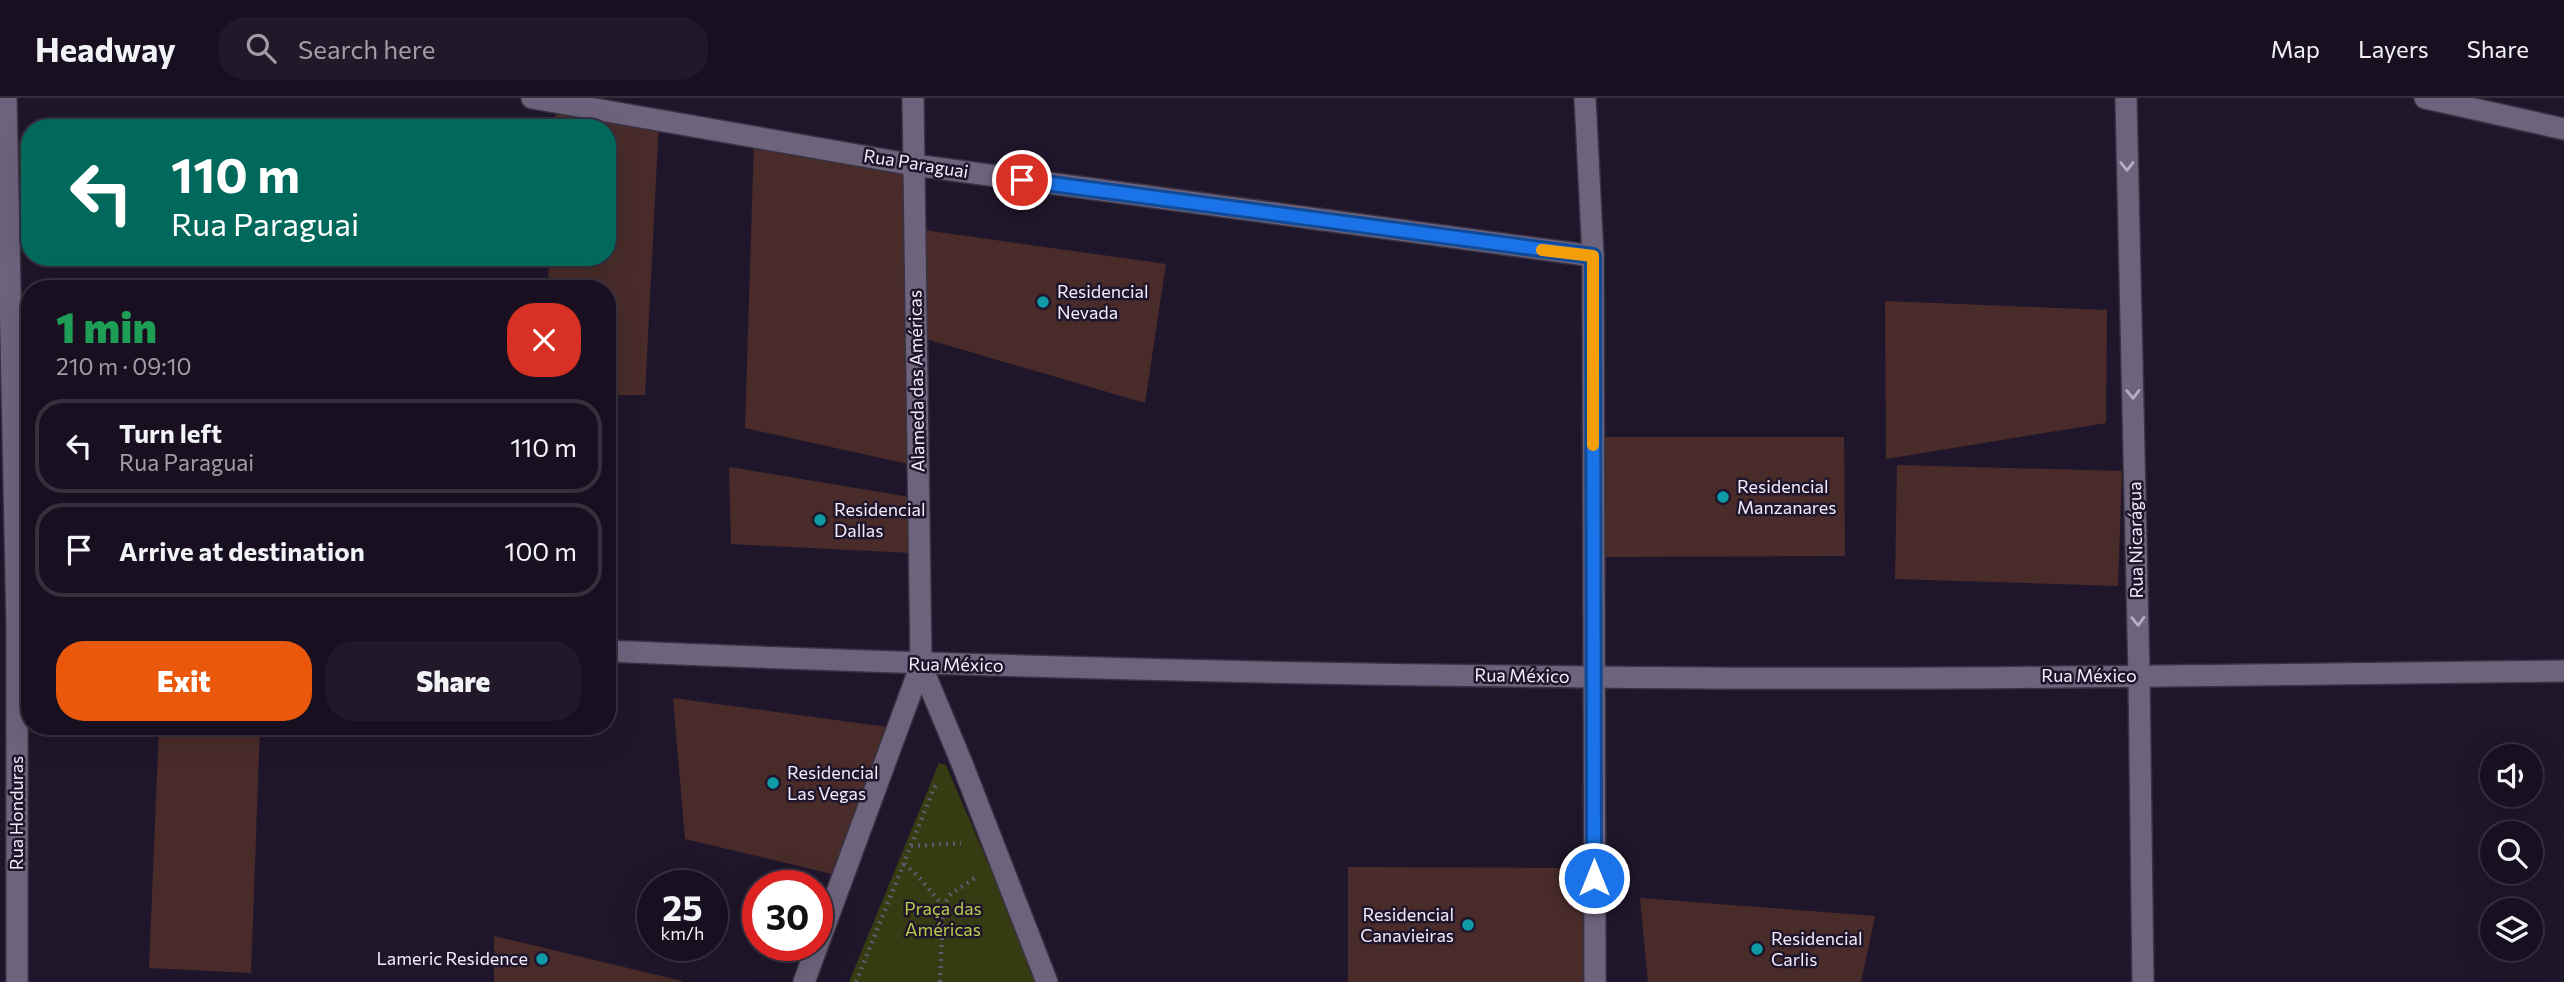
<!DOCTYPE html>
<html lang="en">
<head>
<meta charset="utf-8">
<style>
  :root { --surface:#181020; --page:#211929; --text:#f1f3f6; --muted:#9f9da5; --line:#36303e; --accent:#ea580c }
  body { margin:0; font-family:Commissioner,sans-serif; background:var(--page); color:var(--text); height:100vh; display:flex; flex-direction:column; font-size:26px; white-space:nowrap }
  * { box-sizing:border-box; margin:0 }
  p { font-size:23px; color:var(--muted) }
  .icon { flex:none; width:38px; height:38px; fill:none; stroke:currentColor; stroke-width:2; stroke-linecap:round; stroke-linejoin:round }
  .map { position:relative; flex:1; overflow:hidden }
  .sheet { position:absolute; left:21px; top:182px; width:595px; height:455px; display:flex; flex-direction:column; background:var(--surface); border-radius:28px; box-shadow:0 7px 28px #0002,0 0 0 2px var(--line) }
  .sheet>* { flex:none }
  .top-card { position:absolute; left:21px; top:21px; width:595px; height:147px; border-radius:28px; box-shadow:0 7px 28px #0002,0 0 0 2px var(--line); background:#00695c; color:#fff; overflow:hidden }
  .buttons { position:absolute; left:2480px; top:646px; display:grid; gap:14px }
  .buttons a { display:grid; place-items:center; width:63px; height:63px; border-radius:50%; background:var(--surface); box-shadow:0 7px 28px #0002,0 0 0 2px var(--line); font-size:35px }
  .speed { position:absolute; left:637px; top:772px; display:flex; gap:14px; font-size:35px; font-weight:700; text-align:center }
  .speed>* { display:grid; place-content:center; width:91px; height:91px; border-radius:50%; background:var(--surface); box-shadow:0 7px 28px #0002,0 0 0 2px var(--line); line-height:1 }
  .speed small { font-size:18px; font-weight:400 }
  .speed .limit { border:10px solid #d22; background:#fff; color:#111 }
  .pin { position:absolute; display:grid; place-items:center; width:60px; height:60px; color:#fff; margin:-30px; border:4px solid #fff; border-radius:50%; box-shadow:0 2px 7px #0007 }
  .me { position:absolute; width:77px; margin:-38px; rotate:0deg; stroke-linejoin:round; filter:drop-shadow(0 0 5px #0008) }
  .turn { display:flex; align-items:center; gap:24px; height:147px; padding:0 35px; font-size:32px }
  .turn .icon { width:91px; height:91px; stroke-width:2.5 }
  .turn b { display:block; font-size:49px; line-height:60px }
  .round { display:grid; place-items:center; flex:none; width:74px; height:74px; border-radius:28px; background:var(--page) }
  .head { display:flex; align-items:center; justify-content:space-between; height:119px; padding:0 35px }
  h1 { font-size:42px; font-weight:800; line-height:52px; color:#1e9e55 }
  .cta { display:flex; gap:14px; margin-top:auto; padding:14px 35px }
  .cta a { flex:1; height:80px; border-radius:28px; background:var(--accent); color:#fff; font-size:28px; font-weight:800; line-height:80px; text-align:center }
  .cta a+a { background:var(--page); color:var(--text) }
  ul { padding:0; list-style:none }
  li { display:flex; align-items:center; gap:21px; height:94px; margin:0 14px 10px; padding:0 21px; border:4px solid var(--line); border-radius:28px }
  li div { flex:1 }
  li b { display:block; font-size:26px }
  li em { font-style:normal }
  header { display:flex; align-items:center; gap:42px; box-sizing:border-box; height:98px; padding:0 35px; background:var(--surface); border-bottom:2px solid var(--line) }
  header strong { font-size:33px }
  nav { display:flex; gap:38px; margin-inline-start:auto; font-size:24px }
  .search { width:490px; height:63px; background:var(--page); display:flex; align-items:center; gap:18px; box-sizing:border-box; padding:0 24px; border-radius:28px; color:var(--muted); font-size:26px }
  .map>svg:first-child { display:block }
</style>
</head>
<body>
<header>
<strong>Headway</strong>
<div class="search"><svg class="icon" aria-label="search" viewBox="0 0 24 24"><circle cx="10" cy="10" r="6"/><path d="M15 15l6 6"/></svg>Search here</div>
<nav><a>Map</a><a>Layers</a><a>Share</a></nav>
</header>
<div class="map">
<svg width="2564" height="884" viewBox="0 0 2564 884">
  <rect width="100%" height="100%" fill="#20162b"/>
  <path fill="#353c11" d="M 939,665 L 946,667 L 1039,884 L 849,884 Z"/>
  <g fill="#492c2a">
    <path d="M 556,4 L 659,22 L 645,297 L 607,297 L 607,191 L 548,191 L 549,159 L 607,159 L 607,30 L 555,30 Z"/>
    <path d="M 754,43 L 908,71 L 908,366 L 745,330 Z"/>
    <path d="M 924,132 L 1166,166 L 1145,305 L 926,241 Z"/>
    <path d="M 1885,203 L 2107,212 L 2106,325 L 1886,361 Z"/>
    <path d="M 1602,339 L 1844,339 L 1845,458 L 1603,459 Z"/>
    <path d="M 1897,367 L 2122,373 L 2118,488 L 1895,481 Z"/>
    <path d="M 729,369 L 910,399 L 911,455 L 731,446 Z"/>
    <path d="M 673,600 L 887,629 L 832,776 L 685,741 Z"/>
    <path d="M 159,628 L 260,628 L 251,875 L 149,870 Z"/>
    <path d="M 1348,769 L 1587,770 L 1587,884 L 1348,884 Z"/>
    <path d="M 1640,800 L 1875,818 L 1861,884 L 1648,884 Z"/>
    <path d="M 494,838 L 682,883 L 682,884 L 494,884 Z"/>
  </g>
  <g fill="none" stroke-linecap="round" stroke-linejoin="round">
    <defs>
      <g id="street">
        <path d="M 6,0 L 17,527 L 17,884"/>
        <path d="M 532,0 L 914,67 L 1593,158"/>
        <path d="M 1585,0 L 1593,158 L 1595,884"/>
        <path d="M 2126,0 L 2139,578 L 2143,884"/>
        <path d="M 607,553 C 935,567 1263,576 1590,579 C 1915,583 2240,577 2564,573"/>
        <path d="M 921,567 L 961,663 L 1047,884"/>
        <path d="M 804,884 L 921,567 L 913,0"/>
      </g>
      <path id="secondary" d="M 2425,0 L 2564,31"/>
    </defs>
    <use href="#street" stroke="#383241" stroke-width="24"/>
    <use href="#secondary" stroke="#383241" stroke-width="24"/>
    <g stroke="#62596c" stroke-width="4.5" stroke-dasharray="2 5" stroke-linecap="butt">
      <path d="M 911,748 L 961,745"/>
      <path d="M 904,766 L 917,777 L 943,808 L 951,796 L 975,780"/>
      <path d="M 856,884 L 934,690 L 938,685"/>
      <path d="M 940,884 L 943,808"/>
    </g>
    <use href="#street" stroke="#6e637d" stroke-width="21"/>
    <use href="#secondary" stroke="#6e637d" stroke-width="21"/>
  </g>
  <defs><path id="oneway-chevron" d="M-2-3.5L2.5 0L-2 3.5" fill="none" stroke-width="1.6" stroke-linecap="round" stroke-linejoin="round" transform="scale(1.75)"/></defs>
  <g stroke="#b7aec2">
    <use href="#oneway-chevron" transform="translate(2127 68) rotate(89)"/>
    <use href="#oneway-chevron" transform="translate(2133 296) rotate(89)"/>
    <use href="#oneway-chevron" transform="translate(2138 523) rotate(89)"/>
  </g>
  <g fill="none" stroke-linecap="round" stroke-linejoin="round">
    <defs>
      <path id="route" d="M 1022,82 L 1593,158 L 1594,780"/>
    </defs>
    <use href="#route" stroke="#114b97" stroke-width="18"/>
    <use href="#route" stroke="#1a73e8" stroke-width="12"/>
    <path stroke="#f59e0b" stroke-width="12" d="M 1542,152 L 1593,158 L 1593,347"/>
  </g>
  <g fill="#0f9aa8" stroke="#20162b" stroke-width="2.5">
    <circle cx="1043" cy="204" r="7"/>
    <circle cx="1723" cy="399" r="7"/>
    <circle cx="820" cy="422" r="7"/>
    <circle cx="773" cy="685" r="7"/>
    <circle cx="1468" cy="827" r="7"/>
    <circle cx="1757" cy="851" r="7"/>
    <circle cx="542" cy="861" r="7"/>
  </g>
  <g text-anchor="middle" stroke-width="5" stroke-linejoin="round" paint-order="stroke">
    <g font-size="18" fill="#f2ecfb" stroke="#20162b">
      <text transform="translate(916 66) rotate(9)" y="6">Rua Paraguai</text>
      <text transform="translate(917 283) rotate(-91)" y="6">Alameda das Américas</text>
      <text transform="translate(2136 442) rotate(-91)" y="6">Rua Nicarágua</text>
      <text transform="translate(956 567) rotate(1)" y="6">Rua México</text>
      <text transform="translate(1522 578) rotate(1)" y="6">Rua México</text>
      <text x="2089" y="584">Rua México</text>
      <text transform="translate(17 715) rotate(-90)" y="6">Rua Honduras</text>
    </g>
    <g font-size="18" fill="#f2ecfb" stroke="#20162b" text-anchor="start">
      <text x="1057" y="200">Residencial<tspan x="1057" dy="21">Nevada</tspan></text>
      <text x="1737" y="395">Residencial<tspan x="1737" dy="21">Manzanares</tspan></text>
      <text x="834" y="418">Residencial<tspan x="834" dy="21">Dallas</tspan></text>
      <text x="787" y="681">Residencial<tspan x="787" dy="21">Las Vegas</tspan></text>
      <text x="1454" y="823" text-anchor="end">Residencial<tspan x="1454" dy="21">Canavieiras</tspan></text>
      <text x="1771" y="847">Residencial<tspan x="1771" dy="21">Carlis</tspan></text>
      <text x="528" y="867" text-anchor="end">Lameric Residence</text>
    </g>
    <g font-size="18" fill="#b7cd4b" stroke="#20162b">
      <text x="943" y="817">Praça das<tspan x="943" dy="21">Américas</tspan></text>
    </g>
  </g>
</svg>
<div class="buttons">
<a><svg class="icon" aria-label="sound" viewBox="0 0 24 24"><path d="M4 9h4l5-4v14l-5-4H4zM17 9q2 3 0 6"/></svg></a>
<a><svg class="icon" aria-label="search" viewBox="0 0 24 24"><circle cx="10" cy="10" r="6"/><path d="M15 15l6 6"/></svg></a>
<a><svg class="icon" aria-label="layers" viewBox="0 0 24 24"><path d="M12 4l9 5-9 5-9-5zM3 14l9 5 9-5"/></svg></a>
</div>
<div class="speed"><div>25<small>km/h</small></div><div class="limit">30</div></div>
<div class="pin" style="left:1022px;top:82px;background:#d93025"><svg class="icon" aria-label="arrive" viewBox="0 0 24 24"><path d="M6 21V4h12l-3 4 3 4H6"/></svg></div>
<svg class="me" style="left:1594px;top:780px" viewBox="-20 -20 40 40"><circle r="17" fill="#1a73e8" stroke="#fff" stroke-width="3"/><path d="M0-11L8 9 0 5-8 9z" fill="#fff"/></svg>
<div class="top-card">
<div class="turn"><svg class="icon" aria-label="left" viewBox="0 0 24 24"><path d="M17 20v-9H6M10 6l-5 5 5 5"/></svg><div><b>110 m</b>Rua Paraguai</div></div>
</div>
<section class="sheet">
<div class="head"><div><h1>1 min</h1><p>210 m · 09:10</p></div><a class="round" style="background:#d93025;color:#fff"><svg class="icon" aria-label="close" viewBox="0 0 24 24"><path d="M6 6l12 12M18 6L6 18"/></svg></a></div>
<ul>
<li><svg class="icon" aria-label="left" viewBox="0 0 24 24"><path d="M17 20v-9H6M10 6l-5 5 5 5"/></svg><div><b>Turn left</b><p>Rua Paraguai</p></div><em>110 m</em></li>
<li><svg class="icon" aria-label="arrive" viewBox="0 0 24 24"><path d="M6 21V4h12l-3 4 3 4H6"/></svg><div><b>Arrive at destination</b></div><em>100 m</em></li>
</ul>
<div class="cta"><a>Exit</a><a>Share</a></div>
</section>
</div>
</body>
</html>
